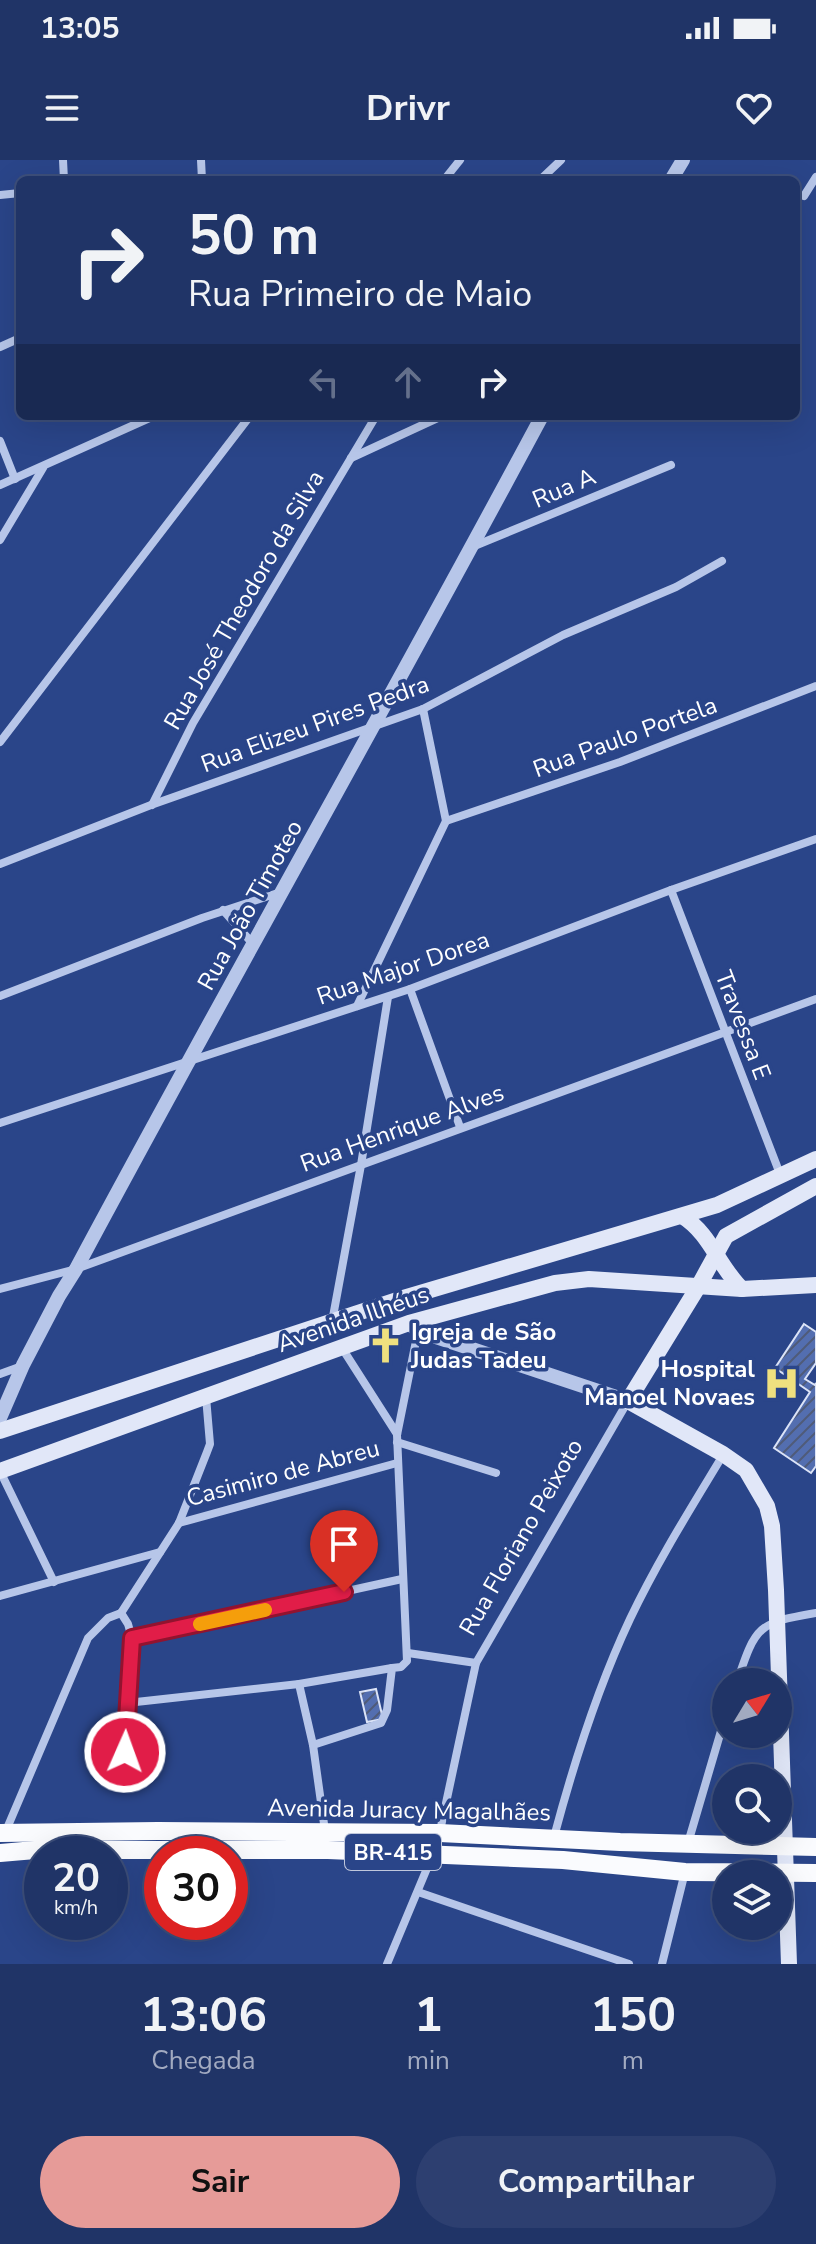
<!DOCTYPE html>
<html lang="pt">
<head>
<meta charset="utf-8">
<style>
  :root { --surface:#203467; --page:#2d3f70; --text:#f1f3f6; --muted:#a2aac0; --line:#3d4f7b; --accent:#e69b98 }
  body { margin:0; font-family:"Nunito Sans",sans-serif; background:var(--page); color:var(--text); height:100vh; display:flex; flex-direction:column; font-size:30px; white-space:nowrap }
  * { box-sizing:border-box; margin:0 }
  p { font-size:26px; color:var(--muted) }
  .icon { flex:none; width:44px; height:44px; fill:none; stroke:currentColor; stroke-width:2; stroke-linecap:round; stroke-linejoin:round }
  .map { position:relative; height:1804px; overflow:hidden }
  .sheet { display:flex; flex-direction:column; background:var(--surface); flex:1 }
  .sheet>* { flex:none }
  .hud { position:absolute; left:16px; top:16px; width:784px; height:244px; border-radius:12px; box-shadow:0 8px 32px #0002,0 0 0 2px var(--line); background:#203467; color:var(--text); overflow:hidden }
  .needle { width:52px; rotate:52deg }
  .tools { position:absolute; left:712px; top:1508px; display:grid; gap:16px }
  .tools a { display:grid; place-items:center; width:80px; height:80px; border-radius:50%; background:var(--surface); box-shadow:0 8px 32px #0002,0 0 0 2px var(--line); font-size:40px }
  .speed { position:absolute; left:24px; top:1676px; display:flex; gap:16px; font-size:40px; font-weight:700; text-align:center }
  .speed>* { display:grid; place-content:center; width:104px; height:104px; border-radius:50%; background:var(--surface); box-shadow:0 8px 32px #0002,0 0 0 2px var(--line); line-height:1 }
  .speed small { font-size:20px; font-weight:400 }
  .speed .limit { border:12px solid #d22; background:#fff; color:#111 }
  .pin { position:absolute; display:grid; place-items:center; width:68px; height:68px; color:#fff; margin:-82px -34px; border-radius:50% 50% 50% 0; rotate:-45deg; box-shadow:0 0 8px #0007 }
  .pin .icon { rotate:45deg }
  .me { position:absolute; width:88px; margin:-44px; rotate:2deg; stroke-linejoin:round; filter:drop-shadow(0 0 6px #0008) }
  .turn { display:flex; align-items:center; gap:28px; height:168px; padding:0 40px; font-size:36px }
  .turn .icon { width:104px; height:104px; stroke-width:2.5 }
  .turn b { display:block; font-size:56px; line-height:68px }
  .lanes { display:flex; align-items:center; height:76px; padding:0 40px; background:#0003; justify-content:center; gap:40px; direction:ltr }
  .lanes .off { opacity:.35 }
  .eta { display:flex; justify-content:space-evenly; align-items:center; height:136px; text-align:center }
  .eta b { font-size:48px; font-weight:700; line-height:56px }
  .action { display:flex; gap:16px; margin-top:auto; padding:16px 40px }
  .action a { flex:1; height:92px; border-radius:48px; background:var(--accent); color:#111; font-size:32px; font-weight:700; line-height:92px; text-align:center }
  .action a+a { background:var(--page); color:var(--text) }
  .status { display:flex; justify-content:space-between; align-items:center; height:56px; padding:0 40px; background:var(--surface); direction:ltr }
  .status svg { height:22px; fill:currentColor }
  header { display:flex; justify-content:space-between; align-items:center; height:104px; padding:0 40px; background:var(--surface); font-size:36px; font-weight:700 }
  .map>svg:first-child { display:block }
</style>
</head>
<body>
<div class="status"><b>13:05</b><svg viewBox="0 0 49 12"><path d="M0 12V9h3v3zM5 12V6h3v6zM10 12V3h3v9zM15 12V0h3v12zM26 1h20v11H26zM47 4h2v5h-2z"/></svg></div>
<header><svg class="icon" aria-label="menu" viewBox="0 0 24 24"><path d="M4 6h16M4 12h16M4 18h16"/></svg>Drivr<svg class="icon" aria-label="heart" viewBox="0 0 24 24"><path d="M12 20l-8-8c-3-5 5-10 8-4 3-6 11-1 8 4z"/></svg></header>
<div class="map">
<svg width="816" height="1804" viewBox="0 0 816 1804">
  <defs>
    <pattern id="building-hatch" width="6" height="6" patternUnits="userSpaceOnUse" patternTransform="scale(2)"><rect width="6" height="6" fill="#536eb0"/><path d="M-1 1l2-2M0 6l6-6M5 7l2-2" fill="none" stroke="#4f5b79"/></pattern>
  </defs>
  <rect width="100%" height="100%" fill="#2a4589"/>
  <g fill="url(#building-hatch)" stroke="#dbe3f7" stroke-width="2">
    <path d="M 804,1164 L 816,1172 L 816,1203 L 805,1219 L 815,1225 L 816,1223 L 816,1306 L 811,1313 L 774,1288 L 810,1232 L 775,1208 Z"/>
    <path d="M 376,1529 L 383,1559 L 367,1562 L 360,1532 Z"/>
  </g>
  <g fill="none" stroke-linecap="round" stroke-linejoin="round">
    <g stroke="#b7c6e9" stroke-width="8">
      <path d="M 63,0 L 64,20"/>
      <path d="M 201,0 L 202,20"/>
      <path d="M 444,20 L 460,0"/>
      <path d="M 540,20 L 561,0"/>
      <path d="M 0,35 L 20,33"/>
      <path d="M 804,36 L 816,17"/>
      <path d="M 0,187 L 20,178"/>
      <path d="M 0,281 L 15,319"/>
      <path d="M 351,298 L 442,256"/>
      <path d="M 0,325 L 154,256"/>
      <path d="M 0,380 L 43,308"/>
      <path d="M 472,387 L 671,305"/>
      <path d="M 0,582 L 250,256"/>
      <path d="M 152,645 L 193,563 L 376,256"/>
      <path d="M 446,661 L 620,602 L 816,526"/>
      <path d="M 0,704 L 151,645 L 423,549 L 563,475 L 676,427 L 722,401"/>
      <path d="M 671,730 L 780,1014"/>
      <path d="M 223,750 L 253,784"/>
      <path d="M 410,829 L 460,967"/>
      <path d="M 0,836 L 202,758 L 281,732"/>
      <path d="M 357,846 L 446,661 L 423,549"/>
      <path d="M 0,963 L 410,829 L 671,730 L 816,679"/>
      <path d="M 0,1129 L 76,1109 L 816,839"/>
      <path d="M 332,1162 L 361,1005 L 388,837"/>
      <path d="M 342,1188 L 397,1274"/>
      <path d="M 0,1214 L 22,1206"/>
      <path d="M 397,1282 L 496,1313"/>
      <path d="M 0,1311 L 54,1422"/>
      <path d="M 179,1363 L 397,1303"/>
      <path d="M 0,1436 L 160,1392"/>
      <path d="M 121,1453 L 179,1363 L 207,1292 L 210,1284 L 206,1237"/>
      <path d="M 121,1453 L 128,1464 L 132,1478 L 124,1616"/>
      <path d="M 132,1478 L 402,1419"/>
      <path d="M 408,1493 L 476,1503"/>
      <path d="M 737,1522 C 756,1465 758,1463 816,1453"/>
      <path d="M 299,1524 L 313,1585 L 325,1671"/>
      <path d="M 127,1543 L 299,1524 L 392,1508"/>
      <path d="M 313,1585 L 381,1563 L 387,1550 L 392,1508 L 401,1507 L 407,1501 L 397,1275 L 418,1171"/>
      <path d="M 440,1671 L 476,1503 L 628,1241"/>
      <path d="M 5,1673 L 88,1478 L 108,1458 L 121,1453"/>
      <path d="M 554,1677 C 574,1602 597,1529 630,1459 C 657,1402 691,1348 723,1295"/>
      <path d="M 688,1683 L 726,1554"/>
      <path d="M 418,1732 L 629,1804"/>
      <path d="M 387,1804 L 433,1694"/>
      <path d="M 662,1804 L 685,1712"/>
    </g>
    <g stroke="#b7c6e9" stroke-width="14">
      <path d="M 671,20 L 683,0"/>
      <path d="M 409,1163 L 418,1171 L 628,1241"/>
      <path d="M 0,1258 L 23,1205 L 59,1136 L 76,1109 C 229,823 389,542 542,256"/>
    </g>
    <g stroke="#e1e7f8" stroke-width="16">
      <path d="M 682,1056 C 711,1074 718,1106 742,1129"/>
      <path d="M 0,1271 L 400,1139 L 717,1045 L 816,999"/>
      <path d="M 0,1311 L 409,1163 L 555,1123 L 589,1119 L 742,1129 L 816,1125"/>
      <path d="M 789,1804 L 776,1430 L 772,1366 L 767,1346 L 746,1310 L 723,1294 L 628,1241 L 698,1127 L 726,1076 L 816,1026"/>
    </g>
    <g stroke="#fafbfe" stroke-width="18">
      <path d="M 0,1673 L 158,1671 L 440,1673 L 620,1682 L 816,1687"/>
      <path d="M 0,1693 L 35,1690 L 328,1690 L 563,1700 L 685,1712 L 816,1713"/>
    </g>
  </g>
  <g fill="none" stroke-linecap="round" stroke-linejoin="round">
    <defs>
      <path id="route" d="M 125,1592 L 132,1478 L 344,1432"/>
    </defs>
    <use href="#route" stroke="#92132f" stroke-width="20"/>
    <use href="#route" stroke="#e11d48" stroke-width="14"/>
    <path stroke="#f59e0b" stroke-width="14" d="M 200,1464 L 265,1450"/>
  </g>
  <defs>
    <symbol id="church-bare" viewBox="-9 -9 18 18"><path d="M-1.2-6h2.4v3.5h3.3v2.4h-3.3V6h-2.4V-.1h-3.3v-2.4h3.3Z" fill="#efe07f" stroke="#2a4589" stroke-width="2.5" paint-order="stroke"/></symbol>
    <symbol id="hospital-bare" viewBox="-9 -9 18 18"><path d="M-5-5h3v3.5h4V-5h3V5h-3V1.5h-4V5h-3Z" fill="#efe07f" stroke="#2a4589" stroke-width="2.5" paint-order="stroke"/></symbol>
  </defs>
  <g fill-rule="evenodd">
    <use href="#church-bare" x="360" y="1160" width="51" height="51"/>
    <use href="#hospital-bare" x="756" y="1198" width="51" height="51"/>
  </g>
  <g text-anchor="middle" stroke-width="7" stroke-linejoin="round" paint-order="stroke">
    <rect fill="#2a4589" stroke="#bfc7dc" stroke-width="2" x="345" y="1674" width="96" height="36" rx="6"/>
    <g font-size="22" font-weight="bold" fill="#fff">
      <text x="393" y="1700">BR-415</text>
    </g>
    <g font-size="24" fill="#fff" stroke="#2a4589">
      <text transform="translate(564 328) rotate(-23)" y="8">Rua A</text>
      <text transform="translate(244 440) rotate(-60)" y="8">Rua José Theodoro da Silva</text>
      <text transform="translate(315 564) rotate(-20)" y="8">Rua Elizeu Pires Pedra</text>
      <text transform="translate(625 577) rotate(-20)" y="8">Rua Paulo Portela</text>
      <text transform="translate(250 745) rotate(-61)" y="8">Rua João Timoteo</text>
      <text transform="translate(403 808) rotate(-19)" y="8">Rua Major Dorea</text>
      <text transform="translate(743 865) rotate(69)" y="8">Travessa E</text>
      <text transform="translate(402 968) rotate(-20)" y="8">Rua Henrique Alves</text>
      <text transform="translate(353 1159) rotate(-19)" y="8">Avenida Ilhéus</text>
      <text transform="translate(283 1313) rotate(-15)" y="8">Casimiro de Abreu</text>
      <text transform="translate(521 1377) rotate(-60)" y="8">Rua Floriano Peixoto</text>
      <text transform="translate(409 1650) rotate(1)" y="8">Avenida Juracy Magalhães</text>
    </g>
    <g font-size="24" font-weight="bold" fill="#fff" stroke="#2a4589" text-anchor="start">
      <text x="411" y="1180">Igreja de São<tspan x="411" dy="28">Judas Tadeu</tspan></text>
      <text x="755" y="1217" text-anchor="end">Hospital<tspan x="755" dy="28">Manoel Novaes</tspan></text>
    </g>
  </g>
</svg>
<div class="tools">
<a><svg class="needle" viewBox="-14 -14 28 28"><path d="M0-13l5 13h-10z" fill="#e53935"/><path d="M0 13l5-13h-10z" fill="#a2aac0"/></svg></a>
<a><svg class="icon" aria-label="search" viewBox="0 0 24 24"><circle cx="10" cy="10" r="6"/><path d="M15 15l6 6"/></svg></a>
<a><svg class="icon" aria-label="layers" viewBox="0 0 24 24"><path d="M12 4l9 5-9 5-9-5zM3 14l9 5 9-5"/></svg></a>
</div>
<div class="speed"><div>20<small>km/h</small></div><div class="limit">30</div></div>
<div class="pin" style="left:344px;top:1432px;background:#d93025"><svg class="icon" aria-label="arrive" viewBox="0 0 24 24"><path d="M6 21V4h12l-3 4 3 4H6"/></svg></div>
<svg class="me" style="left:125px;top:1592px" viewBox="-20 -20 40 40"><circle r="17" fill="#e11d48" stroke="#fff" stroke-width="3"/><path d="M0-11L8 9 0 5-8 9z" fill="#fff"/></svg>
<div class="hud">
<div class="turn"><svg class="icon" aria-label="right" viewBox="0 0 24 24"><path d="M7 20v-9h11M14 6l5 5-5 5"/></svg><div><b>50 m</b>Rua Primeiro de Maio</div></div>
<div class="lanes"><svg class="icon off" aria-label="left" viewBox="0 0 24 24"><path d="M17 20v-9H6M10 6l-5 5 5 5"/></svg><svg class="icon off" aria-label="ahead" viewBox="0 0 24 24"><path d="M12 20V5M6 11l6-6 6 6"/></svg><svg class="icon" aria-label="right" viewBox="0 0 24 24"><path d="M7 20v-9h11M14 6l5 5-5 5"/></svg></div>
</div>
</div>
<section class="sheet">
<div class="eta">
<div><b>13:06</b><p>Chegada</p></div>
<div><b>1</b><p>min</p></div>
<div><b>150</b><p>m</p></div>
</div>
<div class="action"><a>Sair</a><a>Compartilhar</a></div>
</section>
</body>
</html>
